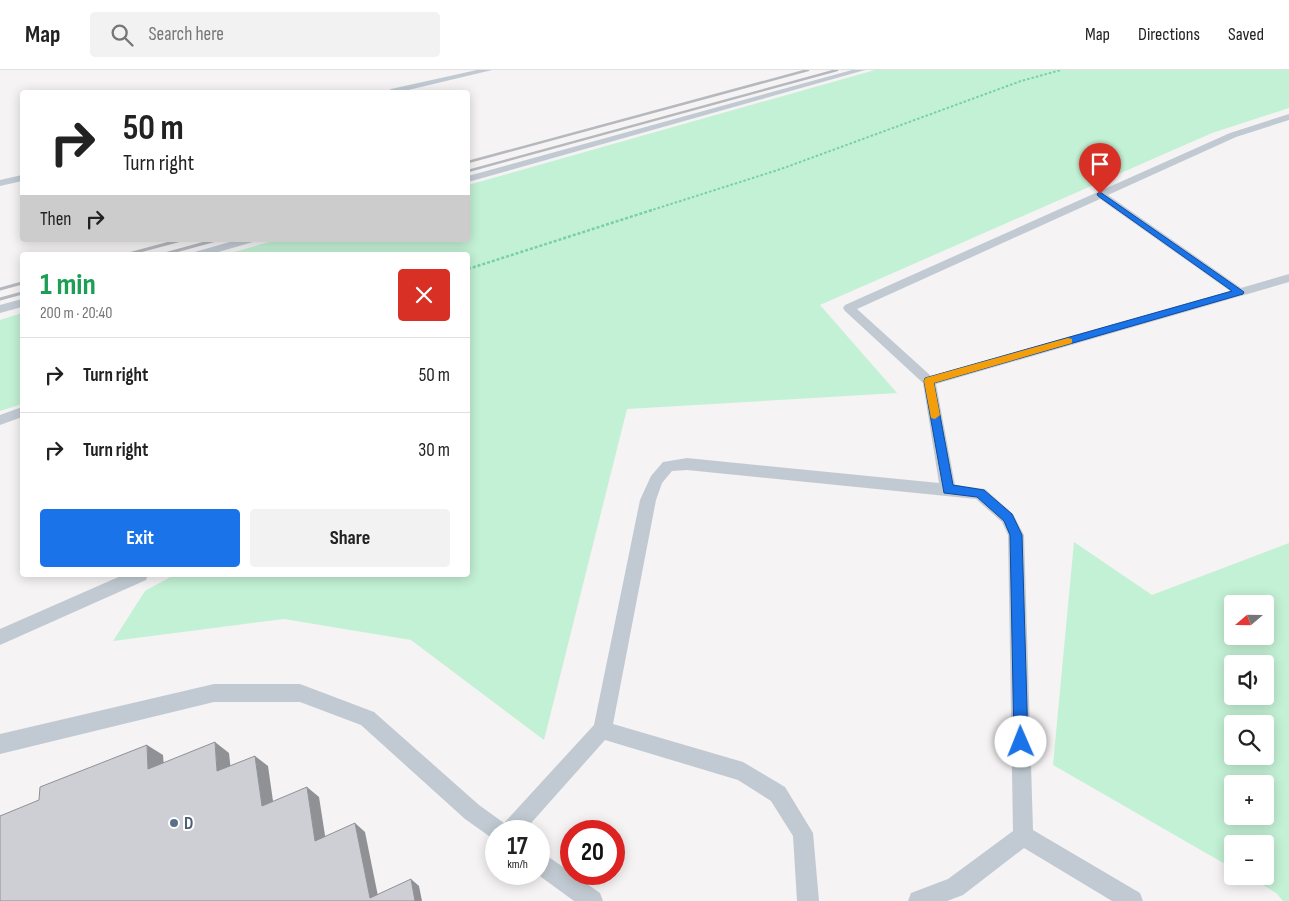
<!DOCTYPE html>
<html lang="en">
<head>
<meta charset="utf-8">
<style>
  :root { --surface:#fff; --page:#f2f2f2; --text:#222; --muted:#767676; --line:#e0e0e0; --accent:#1a73e8 }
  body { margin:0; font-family:"Sofia Sans Condensed",sans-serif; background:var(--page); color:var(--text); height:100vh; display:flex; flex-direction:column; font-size:19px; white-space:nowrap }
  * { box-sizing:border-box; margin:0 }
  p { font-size:16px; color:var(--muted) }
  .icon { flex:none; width:28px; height:28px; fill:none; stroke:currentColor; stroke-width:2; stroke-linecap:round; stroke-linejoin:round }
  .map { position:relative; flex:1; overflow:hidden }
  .drawer { position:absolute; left:20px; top:182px; width:450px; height:325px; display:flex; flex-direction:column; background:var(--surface); border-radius:5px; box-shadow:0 2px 12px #0003 }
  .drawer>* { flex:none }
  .top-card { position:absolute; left:20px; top:20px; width:450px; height:152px; border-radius:5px; box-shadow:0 2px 12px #0003; background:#fff; color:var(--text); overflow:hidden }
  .needle { width:32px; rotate:250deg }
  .buttons { position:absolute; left:1224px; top:525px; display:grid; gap:10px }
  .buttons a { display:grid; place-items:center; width:50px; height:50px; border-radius:5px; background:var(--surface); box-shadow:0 2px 12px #0003; font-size:25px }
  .speed { position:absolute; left:485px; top:750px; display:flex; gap:10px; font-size:25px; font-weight:700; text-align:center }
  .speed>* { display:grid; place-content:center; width:65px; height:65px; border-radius:50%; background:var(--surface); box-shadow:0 2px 12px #0003; line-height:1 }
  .speed small { font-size:12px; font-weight:400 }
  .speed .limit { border:8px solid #d22; background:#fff; color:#111 }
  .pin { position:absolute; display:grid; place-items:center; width:42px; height:42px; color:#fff; margin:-51px -21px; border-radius:50% 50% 50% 0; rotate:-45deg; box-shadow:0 0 5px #0007 }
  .pin .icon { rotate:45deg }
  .me { position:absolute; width:55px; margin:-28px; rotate:359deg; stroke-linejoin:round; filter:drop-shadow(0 0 4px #0008) }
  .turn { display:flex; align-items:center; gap:18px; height:105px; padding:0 20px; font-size:22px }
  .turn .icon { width:65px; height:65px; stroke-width:2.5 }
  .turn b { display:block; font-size:35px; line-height:42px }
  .then { display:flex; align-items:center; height:48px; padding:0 20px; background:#0003; gap:10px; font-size:19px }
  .round { display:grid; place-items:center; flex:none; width:52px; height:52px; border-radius:5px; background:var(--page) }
  .headline { display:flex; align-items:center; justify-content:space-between; height:85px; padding:0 20px }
  h1 { font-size:30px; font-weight:700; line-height:38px; color:#1e9e55 }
  .cta { display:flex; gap:10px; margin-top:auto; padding:10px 20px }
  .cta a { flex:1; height:58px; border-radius:5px; background:var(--accent); color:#fff; font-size:20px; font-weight:700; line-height:58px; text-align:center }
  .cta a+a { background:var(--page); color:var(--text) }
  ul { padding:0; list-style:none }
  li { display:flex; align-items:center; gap:15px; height:75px; padding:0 20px; border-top:1px solid var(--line) }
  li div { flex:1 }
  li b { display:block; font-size:19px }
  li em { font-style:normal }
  header { display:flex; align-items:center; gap:30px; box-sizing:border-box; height:70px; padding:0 25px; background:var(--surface); border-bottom:1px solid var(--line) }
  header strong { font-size:24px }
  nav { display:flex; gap:28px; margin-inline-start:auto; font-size:18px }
  .search { width:350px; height:45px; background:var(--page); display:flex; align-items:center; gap:12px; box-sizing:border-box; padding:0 18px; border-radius:5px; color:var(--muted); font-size:19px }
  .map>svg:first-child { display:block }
</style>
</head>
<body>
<header>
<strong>Map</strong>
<div class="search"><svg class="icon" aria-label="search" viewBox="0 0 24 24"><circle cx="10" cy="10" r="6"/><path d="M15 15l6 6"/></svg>Search here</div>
<nav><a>Map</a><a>Directions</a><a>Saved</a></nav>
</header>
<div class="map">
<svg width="1289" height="831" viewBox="0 0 1289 831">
  <rect width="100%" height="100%" fill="#f5f3f3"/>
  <g fill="#c3f1d5" fill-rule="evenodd">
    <path d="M 875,0 L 1289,0 L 1289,38 L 1212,63 L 820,235 L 897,323 L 627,339 L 544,670 L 411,570 L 284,549 L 113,571 L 145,521 L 174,505 L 468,505 L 468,185 L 224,185 L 276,170 L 468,170 L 468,115 Z"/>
    <path d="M 22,243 L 22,334 L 0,341 L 0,250 Z"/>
    <path d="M 1074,472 L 1152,525 L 1289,473 L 1289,831 L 1283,831 L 1276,823 L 1248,806 L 1265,806 L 1265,774 L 1232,774 L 1232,798 L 1053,695 ZM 1232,534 L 1265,534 L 1265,566 L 1232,566 ZM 1232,594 L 1265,594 L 1265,626 L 1232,626 ZM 1232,654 L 1265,654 L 1265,686 L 1232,686 ZM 1232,714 L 1265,714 L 1265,746 L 1232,746 Z"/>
  </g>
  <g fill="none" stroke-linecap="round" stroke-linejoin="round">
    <path stroke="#7ad0a6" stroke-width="2" stroke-dasharray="2.5 2" stroke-linecap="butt" d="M 649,141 L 781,99 L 1021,11 L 1061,0"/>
    <path stroke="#7ad0a6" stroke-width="2.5" stroke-dasharray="3 2" stroke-linecap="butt" d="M 468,199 L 652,140"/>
    <g fill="#c1cad2" fill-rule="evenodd">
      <path d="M 477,0 L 492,0 L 400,22 L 387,22 L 391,19 Z"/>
      <path d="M 852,0 L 865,0 L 468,112 L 468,106 Z"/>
      <path d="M 1289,44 L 1289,50 L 1236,67 L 1108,125 L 1241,218 L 1289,204 L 1289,212 L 936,314 L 955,415 L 985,419 L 1013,444 L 1024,465 L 1033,760 L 1140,823 L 1143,831 L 1112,831 L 1024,778 L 963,825 L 947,831 L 908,831 L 911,823 L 948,809 L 1013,761 L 1008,465 L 1002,452 L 976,429 L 687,400 L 672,401 L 662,413 L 656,430 L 613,654 L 743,692 L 785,717 L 813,763 L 819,831 L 797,831 L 793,766 L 771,731 L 738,710 L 605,670 L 524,761 L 496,761 L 496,771 L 465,749 L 361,655 L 300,632 L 214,632 L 0,684 L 0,664 L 214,614 L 300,614 L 374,642 L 479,735 L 504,753 L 594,655 L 640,430 L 651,406 L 663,392 L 687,388 L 939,413 L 923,313 L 845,241 L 843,238 L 845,235 L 1230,63 ZM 1100,129 L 1230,221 L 931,306 L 857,239 Z"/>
      <path d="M 22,105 L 22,111 L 0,116 L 0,110 Z"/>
      <path d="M 237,170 L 255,170 L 253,172 L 208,185 L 189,185 L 191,183 Z"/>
      <path d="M 22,229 L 22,237 L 0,243 L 0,235 Z"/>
      <path d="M 22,337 L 22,347 L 0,355 L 0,345 Z"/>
      <path d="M 123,505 L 148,505 L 146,510 L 0,575 L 0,559 Z"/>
      <path d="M 539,782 L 546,785 L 600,823 L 603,831 L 574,831 L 537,804 Z"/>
    </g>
    <g stroke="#b5b8bd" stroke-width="2.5">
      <path d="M 468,92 L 808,0"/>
      <path d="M 468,101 L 837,0"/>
    </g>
    <g stroke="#b5b8bd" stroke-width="3">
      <path d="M 125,185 L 181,170"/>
      <path d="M 161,185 L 216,170"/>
      <path d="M 0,219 L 22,213"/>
      <path d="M 0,229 L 22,223"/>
    </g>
  </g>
  <g fill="#909195">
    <path d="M 215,672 L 229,683 L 232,711 L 217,701 Z"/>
    <path d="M 147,675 L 163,685 L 165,709 L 148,699 Z"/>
    <path d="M 255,686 L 268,696 L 275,745 L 262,736 Z"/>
    <path d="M 307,717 L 319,727 L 327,778 L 315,771 Z"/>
    <path d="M 355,753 L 365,762 L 379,831 L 370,828 Z"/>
    <path d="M 411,809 L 419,816 L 422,831 L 415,831 Z"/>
  </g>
  <path fill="#cdcfd5" stroke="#909195" d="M 215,672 L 217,701 L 255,686 L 262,736 L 307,717 L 315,771 L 355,753 L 370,828 L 411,809 L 415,831 L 0,831 L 0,746 L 39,730 L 40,717 L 147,675 L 148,699 Z"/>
  <path fill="#1a73e8" stroke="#114b97" d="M 1100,122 L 1244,222 L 1243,224 L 934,313 L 953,415 L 984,420 L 1012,444 L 1022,465 L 1028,672 L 1026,677 L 1021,679 L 1016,677 L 1014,672 L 1010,465 L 1004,451 L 977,427 L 944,423 L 924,311 L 925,308 L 1232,221 L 1098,126 L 1097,124 Z"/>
  <path fill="#f59e0b" d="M 1068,268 L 1072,269 L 1072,273 L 934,313 L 940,345 L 935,349 L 931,348 L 924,311 L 925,308 Z"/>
  <circle fill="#5c6f8a" stroke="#fff" stroke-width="2" cx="174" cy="753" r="5"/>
  <g text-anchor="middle" stroke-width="4" stroke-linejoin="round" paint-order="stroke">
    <g font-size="18" font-weight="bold" fill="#4e5e75" stroke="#fff" text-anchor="start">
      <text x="184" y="759">D</text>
    </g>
  </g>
</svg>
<div class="buttons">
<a><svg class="needle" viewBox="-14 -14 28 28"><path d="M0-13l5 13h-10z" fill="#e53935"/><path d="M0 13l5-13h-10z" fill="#767676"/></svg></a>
<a><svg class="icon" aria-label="sound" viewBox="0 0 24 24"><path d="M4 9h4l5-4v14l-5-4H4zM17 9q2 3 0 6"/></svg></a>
<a><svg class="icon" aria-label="search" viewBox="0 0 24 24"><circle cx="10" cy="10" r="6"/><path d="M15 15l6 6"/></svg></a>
<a>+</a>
<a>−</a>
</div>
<div class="speed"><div>17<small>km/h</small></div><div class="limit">20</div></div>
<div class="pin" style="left:1100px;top:124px;background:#d93025"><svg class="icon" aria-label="arrive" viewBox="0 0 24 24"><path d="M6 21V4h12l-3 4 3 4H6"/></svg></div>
<svg class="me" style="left:1021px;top:672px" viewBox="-20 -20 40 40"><circle r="19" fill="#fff"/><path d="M0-13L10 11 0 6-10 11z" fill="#1a73e8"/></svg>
<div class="top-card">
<div class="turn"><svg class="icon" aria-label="right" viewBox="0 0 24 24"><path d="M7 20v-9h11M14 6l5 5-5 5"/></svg><div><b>50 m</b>Turn right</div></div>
<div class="then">Then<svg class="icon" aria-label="right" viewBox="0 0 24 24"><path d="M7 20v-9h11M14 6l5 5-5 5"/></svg></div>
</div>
<section class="drawer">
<div class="headline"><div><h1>1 min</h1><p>200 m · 20:40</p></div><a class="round" style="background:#d93025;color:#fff"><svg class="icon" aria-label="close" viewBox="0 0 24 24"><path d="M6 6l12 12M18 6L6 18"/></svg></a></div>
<ul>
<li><svg class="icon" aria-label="right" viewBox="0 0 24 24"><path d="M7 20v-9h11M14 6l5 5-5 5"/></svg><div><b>Turn right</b></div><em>50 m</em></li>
<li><svg class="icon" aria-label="right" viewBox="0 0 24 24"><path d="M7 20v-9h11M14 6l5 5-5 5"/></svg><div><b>Turn right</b></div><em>30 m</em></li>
</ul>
<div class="cta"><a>Exit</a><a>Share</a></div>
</section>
</div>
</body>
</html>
